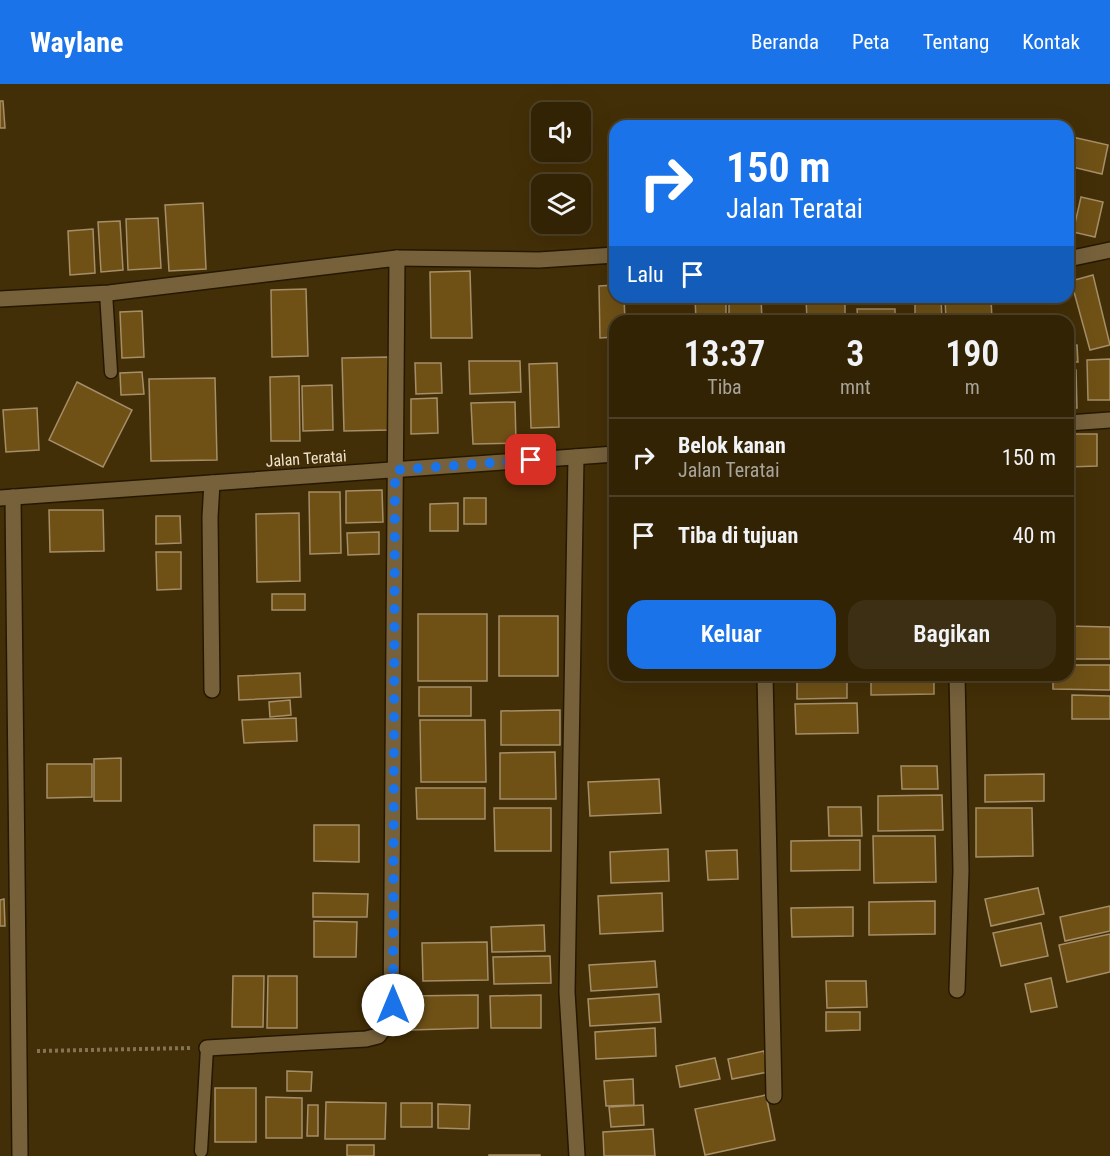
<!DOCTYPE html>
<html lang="id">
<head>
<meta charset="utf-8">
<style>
  :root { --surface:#322305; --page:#3d2f13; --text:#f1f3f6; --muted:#a8a49a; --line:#4d4027; --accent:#1a73e8 }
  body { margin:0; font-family:"Roboto Condensed",sans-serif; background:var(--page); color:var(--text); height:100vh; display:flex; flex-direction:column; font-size:22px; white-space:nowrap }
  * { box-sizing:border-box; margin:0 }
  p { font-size:20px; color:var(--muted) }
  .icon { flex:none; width:33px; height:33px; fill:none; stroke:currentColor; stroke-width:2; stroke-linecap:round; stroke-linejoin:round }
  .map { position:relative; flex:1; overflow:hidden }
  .drawer { position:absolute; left:609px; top:231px; width:465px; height:366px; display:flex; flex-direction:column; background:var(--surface); border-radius:18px; box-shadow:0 6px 24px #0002,0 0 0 2px var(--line) }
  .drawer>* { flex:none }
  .banner { position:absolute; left:609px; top:36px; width:465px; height:183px; border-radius:18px; box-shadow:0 6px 24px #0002,0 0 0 2px var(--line); background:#1a73e8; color:#fff; overflow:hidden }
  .buttons { position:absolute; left:531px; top:18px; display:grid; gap:12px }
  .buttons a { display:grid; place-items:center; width:60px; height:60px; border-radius:12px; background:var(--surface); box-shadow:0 6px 24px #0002,0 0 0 2px var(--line); font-size:30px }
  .pin { position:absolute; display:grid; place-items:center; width:51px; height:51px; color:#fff; margin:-26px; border-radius:12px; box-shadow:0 3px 9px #0006 }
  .me { position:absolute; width:66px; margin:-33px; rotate:0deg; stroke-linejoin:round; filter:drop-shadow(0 0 4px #0008) }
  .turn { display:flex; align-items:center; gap:21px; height:126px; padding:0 18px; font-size:27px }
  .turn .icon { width:78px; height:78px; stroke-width:2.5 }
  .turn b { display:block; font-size:42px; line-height:51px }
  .then { display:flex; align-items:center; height:57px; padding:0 18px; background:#0003; gap:12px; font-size:22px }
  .eta { display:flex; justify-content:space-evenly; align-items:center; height:102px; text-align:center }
  .eta b { font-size:36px; font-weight:600; line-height:42px }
  .primary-button { display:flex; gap:12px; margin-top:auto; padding:12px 18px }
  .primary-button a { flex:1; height:69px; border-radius:18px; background:var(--accent); color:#fff; font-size:24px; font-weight:600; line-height:69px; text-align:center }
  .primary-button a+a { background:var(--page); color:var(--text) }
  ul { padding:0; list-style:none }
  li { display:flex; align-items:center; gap:18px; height:78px; padding:0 18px; border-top:2px solid var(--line) }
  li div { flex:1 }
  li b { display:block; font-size:22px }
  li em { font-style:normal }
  header { display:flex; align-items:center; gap:36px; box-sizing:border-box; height:84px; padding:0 30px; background:var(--accent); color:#fff }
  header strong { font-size:28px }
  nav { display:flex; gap:33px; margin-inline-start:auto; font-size:21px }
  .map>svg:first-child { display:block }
</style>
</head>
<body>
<header>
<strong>Waylane</strong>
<nav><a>Beranda</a><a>Peta</a><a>Tentang</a><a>Kontak</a></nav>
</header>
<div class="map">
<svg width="1110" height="1072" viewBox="0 0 1110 1072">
  <rect width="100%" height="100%" fill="#432f07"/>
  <g fill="#6f5116" stroke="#a58e68" stroke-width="1.5">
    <path d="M 0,17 L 3,17 L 5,44 L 0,44 Z"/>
    <path d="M 1068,52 L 1108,61 L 1102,90 L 1068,82 Z"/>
    <path d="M 1081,113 L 1103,118 L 1095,153 L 1073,148 Z"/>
    <path d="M 203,119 L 206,185 L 169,187 L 165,121 Z"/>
    <path d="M 158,134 L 161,184 L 128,186 L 126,135 Z"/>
    <path d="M 120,137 L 123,186 L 101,188 L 98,138 Z"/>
    <path d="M 93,145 L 95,189 L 70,191 L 68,147 Z"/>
    <path d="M 470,187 L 472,254 L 431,254 L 430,188 Z"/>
    <path d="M 1093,191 L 1110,261 L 1090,266 L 1071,197 Z"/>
    <path d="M 615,201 L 615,213 L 624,213 L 625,237 L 615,237 L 615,253 L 600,254 L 599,202 Z"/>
    <path d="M 306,205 L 308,272 L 272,273 L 271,206 Z"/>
    <path d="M 695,213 L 726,213 L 726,237 L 696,237 Z"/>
    <path d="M 729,213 L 761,213 L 762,237 L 729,237 Z"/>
    <path d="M 806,213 L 845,213 L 845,237 L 807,237 Z"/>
    <path d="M 915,213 L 941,213 L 942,237 L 915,237 Z"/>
    <path d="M 945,213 L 991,213 L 992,237 L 946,237 Z"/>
    <path d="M 857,225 L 895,225 L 895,237 L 858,237 Z"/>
    <path d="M 142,227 L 144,273 L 122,274 L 120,228 Z"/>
    <path d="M 1077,261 L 1078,278 L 1068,278 L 1068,262 Z"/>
    <path d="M 388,273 L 390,346 L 344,347 L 342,274 Z"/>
    <path d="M 1110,275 L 1110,316 L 1088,316 L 1087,276 Z"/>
    <path d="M 469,277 L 520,277 L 521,308 L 470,310 Z"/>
    <path d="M 415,279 L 441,279 L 442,309 L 416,310 Z"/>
    <path d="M 557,279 L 559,343 L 531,344 L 529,280 Z"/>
    <path d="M 1068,286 L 1076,286 L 1077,324 L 1068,324 Z"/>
    <path d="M 142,288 L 144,310 L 121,311 L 120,289 Z"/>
    <path d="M 299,292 L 300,357 L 271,357 L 270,293 Z"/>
    <path d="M 215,294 L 217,376 L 151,377 L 149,295 Z"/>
    <path d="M 77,298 L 132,326 L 103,383 L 49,356 Z"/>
    <path d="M 332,301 L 333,346 L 303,347 L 302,302 Z"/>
    <path d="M 437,314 L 438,349 L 411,350 L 411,315 Z"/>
    <path d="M 515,318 L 516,359 L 473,360 L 471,319 Z"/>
    <path d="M 37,324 L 39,366 L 6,368 L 3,326 Z"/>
    <path d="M 1068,350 L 1097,350 L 1097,382 L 1068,383 Z"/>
    <path d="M 382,406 L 383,438 L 346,439 L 346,407 Z"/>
    <path d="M 309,408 L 340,408 L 341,469 L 310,470 Z"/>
    <rect x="464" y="414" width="22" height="26"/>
    <path d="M 458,419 L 458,447 L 430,447 L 430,420 Z"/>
    <path d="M 49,426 L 103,426 L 104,467 L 50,468 Z"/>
    <path d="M 299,429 L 300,497 L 257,498 L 256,430 Z"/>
    <path d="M 156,432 L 180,432 L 181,459 L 156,460 Z"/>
    <path d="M 379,448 L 379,470 L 348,471 L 347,449 Z"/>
    <path d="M 156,468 L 181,468 L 181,505 L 157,506 Z"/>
    <rect x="272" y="510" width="33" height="16"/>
    <rect x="418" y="530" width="69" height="67"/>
    <rect x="499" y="532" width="59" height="60"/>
    <path d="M 1068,542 L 1110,543 L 1110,575 L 1068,575 Z"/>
    <path d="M 1068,581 L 1110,581 L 1110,606 L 1053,605 L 1053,591 L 1068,591 Z"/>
    <path d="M 300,589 L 301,613 L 239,616 L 238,592 Z"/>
    <path d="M 797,591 L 847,591 L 847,614 L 797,615 Z"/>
    <path d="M 871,591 L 934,591 L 934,610 L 871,611 Z"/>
    <rect x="419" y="603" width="52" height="29"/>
    <path d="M 1072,611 L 1110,612 L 1110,635 L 1072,635 Z"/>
    <path d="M 290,616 L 291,631 L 270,633 L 269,618 Z"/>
    <path d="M 857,619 L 858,649 L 796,650 L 795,620 Z"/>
    <path d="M 560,626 L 560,661 L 501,661 L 501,627 Z"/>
    <path d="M 296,634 L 297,657 L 244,659 L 242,636 Z"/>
    <path d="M 420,636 L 485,636 L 486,698 L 421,698 Z"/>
    <path d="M 555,668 L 556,715 L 500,715 L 500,669 Z"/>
    <path d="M 121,674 L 121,717 L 94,717 L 94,675 Z"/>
    <path d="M 47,680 L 92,680 L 92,713 L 47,714 Z"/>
    <path d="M 901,682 L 937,682 L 938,705 L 902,705 Z"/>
    <path d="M 1044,690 L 1044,717 L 985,718 L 985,691 Z"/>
    <path d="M 659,695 L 661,729 L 590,732 L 588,698 Z"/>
    <path d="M 416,704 L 485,704 L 485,735 L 417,735 Z"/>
    <path d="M 942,711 L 943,746 L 878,747 L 878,712 Z"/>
    <path d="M 828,723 L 861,723 L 862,752 L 829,752 Z"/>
    <path d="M 494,724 L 551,724 L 551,767 L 495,767 Z"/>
    <path d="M 976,724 L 1032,724 L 1033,772 L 976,773 Z"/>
    <path d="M 314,741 L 359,741 L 359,778 L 314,777 Z"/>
    <path d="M 873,752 L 935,752 L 936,798 L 874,799 Z"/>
    <path d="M 860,756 L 860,786 L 791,787 L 791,757 Z"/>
    <path d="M 668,765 L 669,797 L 611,799 L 610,768 Z"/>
    <path d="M 737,766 L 738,795 L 708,796 L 706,767 Z"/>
    <path d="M 1038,804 L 1044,830 L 991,842 L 985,815 Z"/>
    <path d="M 313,809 L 368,810 L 367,833 L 313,833 Z"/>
    <path d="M 662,809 L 663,847 L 600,850 L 598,812 Z"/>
    <path d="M 4,815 L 5,842 L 0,842 L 0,816 Z"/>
    <path d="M 935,817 L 935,850 L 869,851 L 869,818 Z"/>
    <path d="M 1110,822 L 1110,847 L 1065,857 L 1060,833 Z"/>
    <path d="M 853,823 L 853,852 L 792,853 L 791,824 Z"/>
    <path d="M 314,837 L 357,838 L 356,873 L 314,873 Z"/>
    <path d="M 1041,839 L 1048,872 L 1001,882 L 993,849 Z"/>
    <path d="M 544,841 L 545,867 L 492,868 L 491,843 Z"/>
    <path d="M 1110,850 L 1110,888 L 1067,898 L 1059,861 Z"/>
    <path d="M 487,858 L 488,896 L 423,897 L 422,859 Z"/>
    <path d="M 550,872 L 551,899 L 494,900 L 493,873 Z"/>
    <path d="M 655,877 L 657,903 L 591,907 L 589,881 Z"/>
    <path d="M 233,892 L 264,892 L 263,943 L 232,943 Z"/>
    <path d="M 268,892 L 297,892 L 297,944 L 267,944 Z"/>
    <path d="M 1051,894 L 1057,923 L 1031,928 L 1025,900 Z"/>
    <path d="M 826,897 L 866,897 L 867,923 L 827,924 Z"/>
    <path d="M 659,910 L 661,938 L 590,942 L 588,915 Z"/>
    <path d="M 478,911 L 478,944 L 410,946 L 409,912 Z"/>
    <path d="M 541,911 L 541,944 L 491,944 L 490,912 Z"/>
    <path d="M 826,928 L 860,928 L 860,946 L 826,947 Z"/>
    <path d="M 655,944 L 656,972 L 596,975 L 595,948 Z"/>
    <path d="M 764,967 L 768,988 L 732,995 L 728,975 Z"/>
    <path d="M 715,974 L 720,995 L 680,1003 L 676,982 Z"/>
    <path d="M 287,987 L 312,988 L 311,1007 L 287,1007 Z"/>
    <path d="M 633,995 L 634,1021 L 606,1022 L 604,997 Z"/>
    <rect x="215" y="1004" width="41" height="54"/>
    <path d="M 766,1011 L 775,1056 L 705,1071 L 695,1025 Z"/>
    <path d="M 266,1013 L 302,1014 L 302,1054 L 266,1054 Z"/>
    <path d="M 326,1018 L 386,1019 L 385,1055 L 325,1055 Z"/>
    <rect x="401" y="1019" width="31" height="24"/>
    <path d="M 438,1020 L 470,1021 L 469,1045 L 438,1044 Z"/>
    <path d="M 308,1021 L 318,1021 L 318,1052 L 307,1052 Z"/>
    <path d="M 643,1021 L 644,1041 L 611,1043 L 609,1023 Z"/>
    <path d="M 653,1045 L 655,1072 L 604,1072 L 603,1048 Z"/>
    <rect x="347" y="1061" width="27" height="11"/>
    <rect x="489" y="1071" width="51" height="1"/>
  </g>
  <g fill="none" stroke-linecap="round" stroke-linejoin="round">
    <defs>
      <g id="service">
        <path d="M 106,209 L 111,288"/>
        <path d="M 201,1067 L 207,964"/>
      </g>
      <g id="minor">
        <path d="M 397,174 L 539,176 L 615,171"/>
        <path d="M 1068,175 L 1110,166"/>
        <path d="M 0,215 L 109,209 L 397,174 L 391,934 L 378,952 L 366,955 L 207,964"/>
        <path d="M 1068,339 L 1110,336"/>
        <path d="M 576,373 L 567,908 L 577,1072"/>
        <path d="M 212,399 L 210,433 L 212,606"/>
        <path d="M 13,413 L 20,1072"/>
        <path d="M 0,414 L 615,370"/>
        <path d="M 765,591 L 774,1012"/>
        <path d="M 957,906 L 961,787 L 957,591"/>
      </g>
    </defs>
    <use href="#service" stroke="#261800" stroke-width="15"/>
    <use href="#minor" stroke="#261800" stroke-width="18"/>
    <path stroke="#857453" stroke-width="4" stroke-dasharray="3 3" stroke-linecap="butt" d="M 37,967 L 191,964"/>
    <use href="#service" stroke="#76613b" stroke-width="12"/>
    <use href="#minor" stroke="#76613b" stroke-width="15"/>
  </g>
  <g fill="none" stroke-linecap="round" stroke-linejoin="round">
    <path stroke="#1a73e8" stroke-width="10" stroke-dasharray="0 18" d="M 393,921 L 395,386 L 531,376"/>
  </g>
  <g text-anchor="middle" stroke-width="6" stroke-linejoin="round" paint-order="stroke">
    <g font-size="16" fill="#f0e3cf" stroke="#432f07">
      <text transform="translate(306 374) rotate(-4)" y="6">Jalan Teratai</text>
    </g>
  </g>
</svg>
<div class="buttons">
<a><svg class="icon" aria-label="sound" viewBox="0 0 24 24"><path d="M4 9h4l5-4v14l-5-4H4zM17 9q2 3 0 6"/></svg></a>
<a><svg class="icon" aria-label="layers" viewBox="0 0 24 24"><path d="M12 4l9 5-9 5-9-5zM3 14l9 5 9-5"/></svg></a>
</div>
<div class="pin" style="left:531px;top:376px;background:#d93025"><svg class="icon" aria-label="arrive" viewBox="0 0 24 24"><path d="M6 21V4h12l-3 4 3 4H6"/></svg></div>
<svg class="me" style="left:393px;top:921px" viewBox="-20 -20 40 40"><circle r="19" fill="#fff"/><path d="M0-13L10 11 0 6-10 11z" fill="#1a73e8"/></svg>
<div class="banner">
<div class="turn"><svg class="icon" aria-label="right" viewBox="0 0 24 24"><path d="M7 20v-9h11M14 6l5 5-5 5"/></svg><div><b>150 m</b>Jalan Teratai</div></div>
<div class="then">Lalu<svg class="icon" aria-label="arrive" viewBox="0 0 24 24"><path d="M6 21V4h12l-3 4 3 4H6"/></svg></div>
</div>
<section class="drawer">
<div class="eta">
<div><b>13:37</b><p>Tiba</p></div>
<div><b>3</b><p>mnt</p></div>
<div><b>190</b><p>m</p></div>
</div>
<ul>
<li><svg class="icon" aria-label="right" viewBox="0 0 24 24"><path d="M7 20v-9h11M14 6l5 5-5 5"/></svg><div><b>Belok kanan</b><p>Jalan Teratai</p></div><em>150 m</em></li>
<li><svg class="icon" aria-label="arrive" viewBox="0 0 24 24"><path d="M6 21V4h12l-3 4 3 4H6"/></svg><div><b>Tiba di tujuan</b></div><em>40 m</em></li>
</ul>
<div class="primary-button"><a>Keluar</a><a>Bagikan</a></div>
</section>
</div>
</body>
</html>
